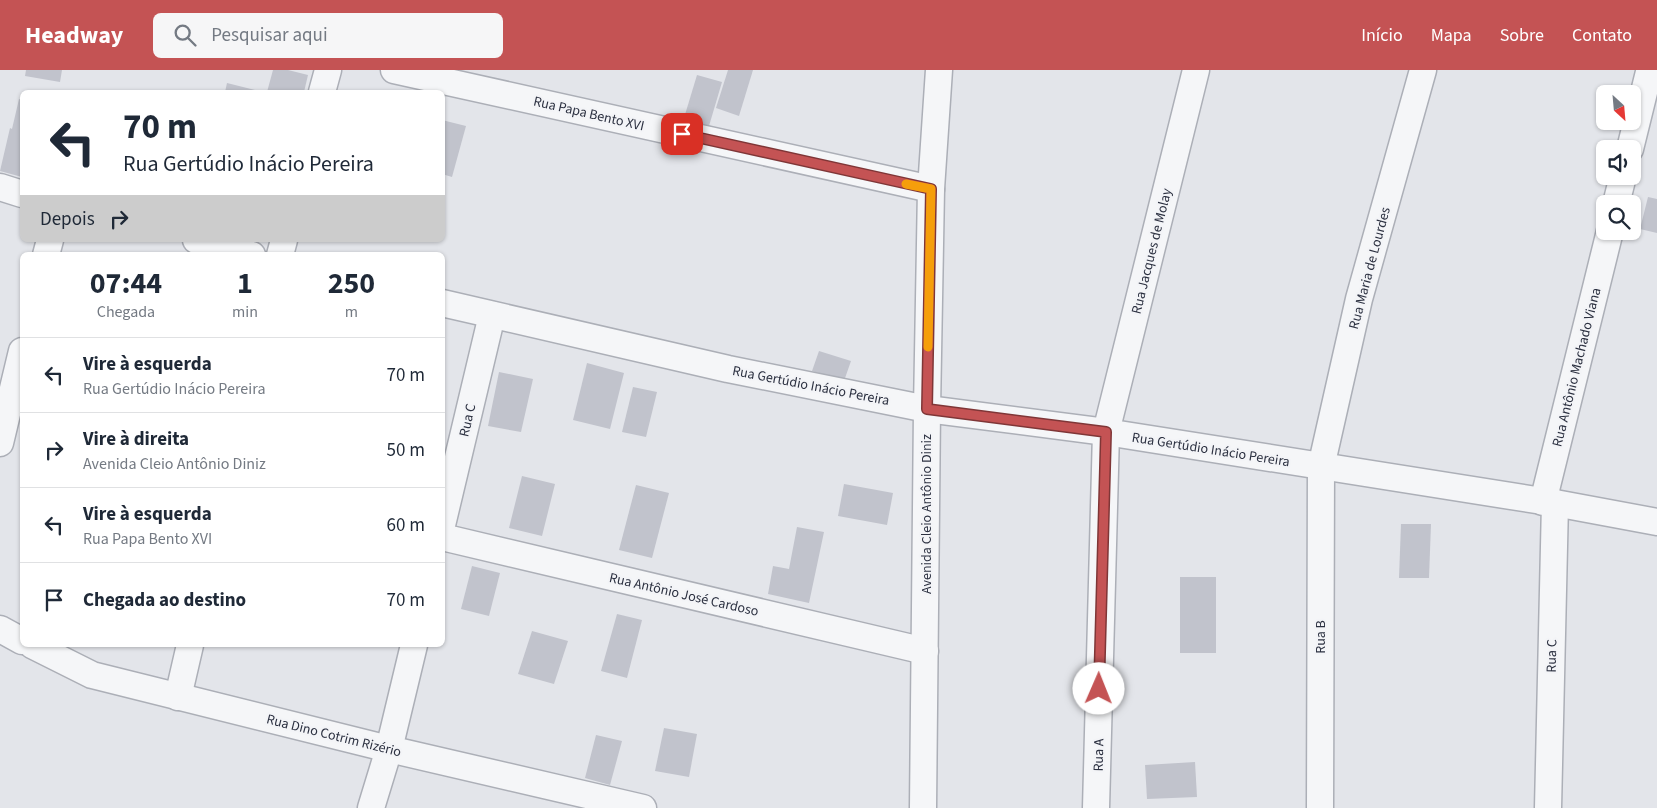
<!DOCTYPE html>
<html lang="pt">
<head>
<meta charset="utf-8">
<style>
  :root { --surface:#fff; --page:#f6f6f7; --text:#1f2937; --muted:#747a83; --line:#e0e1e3; --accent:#c45354 }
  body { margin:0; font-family:"Source Sans 3",sans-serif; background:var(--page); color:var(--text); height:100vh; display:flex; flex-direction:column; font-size:19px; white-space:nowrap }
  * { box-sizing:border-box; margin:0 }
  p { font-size:16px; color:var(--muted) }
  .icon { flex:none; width:28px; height:28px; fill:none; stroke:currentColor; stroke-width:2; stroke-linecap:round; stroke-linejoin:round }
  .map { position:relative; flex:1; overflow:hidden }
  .side { position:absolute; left:20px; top:182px; width:425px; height:395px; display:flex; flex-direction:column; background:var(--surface); border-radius:8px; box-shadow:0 1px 4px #0004 }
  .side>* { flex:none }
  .hud { position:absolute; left:20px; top:20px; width:425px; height:152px; border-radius:8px; box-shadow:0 1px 4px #0004; background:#fff; color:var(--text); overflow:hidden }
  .needle { width:32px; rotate:154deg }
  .tools { position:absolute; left:1596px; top:15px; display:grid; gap:10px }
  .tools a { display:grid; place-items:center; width:45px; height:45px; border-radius:8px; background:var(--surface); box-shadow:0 1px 4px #0004; font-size:25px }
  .pin { position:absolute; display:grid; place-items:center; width:42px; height:42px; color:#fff; margin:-21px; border-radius:10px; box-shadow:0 2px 8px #0006 }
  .me { position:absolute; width:55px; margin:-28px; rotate:1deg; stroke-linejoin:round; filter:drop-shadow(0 0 4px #0008) }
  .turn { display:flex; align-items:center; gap:18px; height:105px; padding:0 20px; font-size:22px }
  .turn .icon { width:65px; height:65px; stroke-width:2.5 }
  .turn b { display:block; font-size:35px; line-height:42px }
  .then { display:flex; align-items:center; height:48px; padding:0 20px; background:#0003; gap:10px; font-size:19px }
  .eta { display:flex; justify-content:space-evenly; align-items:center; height:85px; text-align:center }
  .eta b { font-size:30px; font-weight:700; line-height:35px }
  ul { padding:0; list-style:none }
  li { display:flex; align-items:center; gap:15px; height:75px; padding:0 20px; border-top:1px solid var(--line) }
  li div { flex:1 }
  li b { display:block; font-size:19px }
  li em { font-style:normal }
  header { display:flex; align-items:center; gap:30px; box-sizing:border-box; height:70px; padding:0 25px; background:var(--accent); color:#fff }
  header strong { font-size:24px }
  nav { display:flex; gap:28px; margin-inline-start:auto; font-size:18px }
  .search { width:350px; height:45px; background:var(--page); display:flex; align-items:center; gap:12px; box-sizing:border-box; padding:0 18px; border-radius:8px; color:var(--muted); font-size:19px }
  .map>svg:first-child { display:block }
</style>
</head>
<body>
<header>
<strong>Headway</strong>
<div class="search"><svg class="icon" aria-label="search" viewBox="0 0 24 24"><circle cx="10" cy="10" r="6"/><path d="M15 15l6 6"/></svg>Pesquisar aqui</div>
<nav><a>Início</a><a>Mapa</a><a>Sobre</a><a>Contato</a></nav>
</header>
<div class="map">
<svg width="1657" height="738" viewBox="0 0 1657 738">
  <rect width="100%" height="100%" fill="#e3e5ea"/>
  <g fill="#c1c3cc">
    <path d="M 26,0 L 62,0 L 60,12 L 25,6 Z"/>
    <path d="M 273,0 L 288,0 L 308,5 L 304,22 L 267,22 Z"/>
    <path d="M 728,0 L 753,0 L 739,46 L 716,38 Z"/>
    <path d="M 697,5 L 722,12 L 709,56 L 684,48 Z"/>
    <path d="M 227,13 L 259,21 L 259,22 L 225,22 Z"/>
    <path d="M 19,29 L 22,30 L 22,107 L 0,101 L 10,58 L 12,59 Z"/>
    <path d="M 442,50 L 466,56 L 452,107 L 442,104 Z"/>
    <path d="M 1648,127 L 1657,129 L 1657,163 L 1640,159 Z"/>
    <path d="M 819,281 L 851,291 L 844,311 L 812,301 Z"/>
    <path d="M 587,293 L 624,303 L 610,359 L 573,350 Z"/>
    <path d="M 499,302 L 533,309 L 521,362 L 488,356 Z"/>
    <path d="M 633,317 L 657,322 L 646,367 L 622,362 Z"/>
    <path d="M 522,406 L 555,414 L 542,466 L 509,458 Z"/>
    <path d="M 844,414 L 893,423 L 887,455 L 838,446 Z"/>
    <path d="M 636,415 L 669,423 L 652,488 L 619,480 Z"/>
    <path d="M 1401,454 L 1431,454 L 1429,508 L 1399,508 Z"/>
    <path d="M 797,457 L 824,462 L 809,533 L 768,524 L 773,496 L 789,499 Z"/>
    <path d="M 472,496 L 500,503 L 489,546 L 461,539 Z"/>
    <rect x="1180" y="507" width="36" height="76"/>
    <path d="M 617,544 L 642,550 L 627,608 L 601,601 Z"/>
    <path d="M 532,561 L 568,571 L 554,614 L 518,604 Z"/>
    <path d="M 664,658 L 697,664 L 689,707 L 655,701 Z"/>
    <path d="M 596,665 L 622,671 L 610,715 L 585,708 Z"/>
    <path d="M 1195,692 L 1197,727 L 1147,729 L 1145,695 Z"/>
  </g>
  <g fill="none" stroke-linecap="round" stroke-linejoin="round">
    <defs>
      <g id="minor">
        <path d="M 394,0 L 931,119"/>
        <path d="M 322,22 L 328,0"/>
        <path d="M 1630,79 L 1649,2"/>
        <path d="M 0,117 L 22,124"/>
        <path d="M 1616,134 L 1623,106"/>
        <path d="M 196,170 L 252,185"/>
        <path d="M 46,185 L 50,170"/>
        <path d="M 280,185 L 284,170"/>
        <path d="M 442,233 L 728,299 L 927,339 L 1106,362 L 1555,433 L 1657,452"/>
        <path d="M 0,373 L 22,281"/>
        <path d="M 1543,432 L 1610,161"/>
        <path d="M 442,455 L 492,245"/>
        <path d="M 442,467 L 925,581"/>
        <path d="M 0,559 L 22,571"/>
        <path d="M 32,575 L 92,605 L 389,679 L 643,738"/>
        <path d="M 178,627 L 190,575"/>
        <path d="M 371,738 L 389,679 L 414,575"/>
        <path d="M 923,738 L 927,339 L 931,119 L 939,0"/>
        <path d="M 1096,738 L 1106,362 L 1196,0"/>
        <path d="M 1320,738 L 1321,397 L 1359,229 L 1423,0"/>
        <path d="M 1548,738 L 1555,433"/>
      </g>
    </defs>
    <use href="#minor" stroke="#acafb7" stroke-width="29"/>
    <use href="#minor" stroke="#f5f6f8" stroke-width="26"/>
  </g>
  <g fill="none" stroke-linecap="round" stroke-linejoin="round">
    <defs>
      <path id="route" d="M 682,64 L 931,119 L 927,339 L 1106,362 L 1099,619"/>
    </defs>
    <use href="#route" stroke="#7f3637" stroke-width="12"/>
    <use href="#route" stroke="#c45354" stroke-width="9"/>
    <path stroke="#f59e0b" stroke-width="9" d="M 906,114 L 931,119 L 928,277"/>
  </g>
  <g text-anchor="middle" stroke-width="4.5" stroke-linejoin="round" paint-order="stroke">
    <g font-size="14" fill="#2c3141" stroke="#f3f4f7">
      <text transform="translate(589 43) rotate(13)" y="5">Rua Papa Bento XVI</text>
      <text transform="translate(1151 181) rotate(-76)" y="5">Rua Jacques de Molay</text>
      <text transform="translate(1369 198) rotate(-75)" y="5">Rua Maria de Lourdes</text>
      <text transform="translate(1576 297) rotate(-76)" y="5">Rua Antônio Machado Viana</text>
      <text transform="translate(811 315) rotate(11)" y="5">Rua Gertúdio Inácio Pereira</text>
      <text transform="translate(467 350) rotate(-77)" y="5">Rua C</text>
      <text transform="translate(1211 379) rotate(9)" y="5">Rua Gertúdio Inácio Pereira</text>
      <text transform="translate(926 444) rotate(-90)" y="5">Avenida Cleio Antônio Diniz</text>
      <text transform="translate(684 524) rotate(13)" y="5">Rua Antônio José Cardoso</text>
      <text transform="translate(1320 567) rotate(-90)" y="5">Rua B</text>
      <text transform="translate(1551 586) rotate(-89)" y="5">Rua C</text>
      <text transform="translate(334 665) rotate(14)" y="5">Rua Dino Cotrim Rizério</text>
      <text transform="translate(1098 685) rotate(-89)" y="5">Rua A</text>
    </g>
  </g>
</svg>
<div class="tools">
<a><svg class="needle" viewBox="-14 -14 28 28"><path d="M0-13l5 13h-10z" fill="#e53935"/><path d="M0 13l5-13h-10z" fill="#747a83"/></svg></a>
<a><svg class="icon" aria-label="sound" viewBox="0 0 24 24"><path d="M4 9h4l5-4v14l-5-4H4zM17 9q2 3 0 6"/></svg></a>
<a><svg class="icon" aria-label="search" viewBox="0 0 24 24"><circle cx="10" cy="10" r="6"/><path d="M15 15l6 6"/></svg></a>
</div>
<div class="pin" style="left:682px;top:64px;background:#d93025"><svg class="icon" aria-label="arrive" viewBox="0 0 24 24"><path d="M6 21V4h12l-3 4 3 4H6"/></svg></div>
<svg class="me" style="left:1099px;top:619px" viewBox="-20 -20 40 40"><circle r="19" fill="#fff"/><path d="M0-13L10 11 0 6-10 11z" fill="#c45354"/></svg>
<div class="hud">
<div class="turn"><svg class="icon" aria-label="left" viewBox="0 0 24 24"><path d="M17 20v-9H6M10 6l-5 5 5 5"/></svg><div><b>70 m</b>Rua Gertúdio Inácio Pereira</div></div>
<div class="then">Depois<svg class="icon" aria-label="right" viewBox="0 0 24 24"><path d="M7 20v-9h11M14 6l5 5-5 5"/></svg></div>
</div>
<section class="side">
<div class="eta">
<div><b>07:44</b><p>Chegada</p></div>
<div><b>1</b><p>min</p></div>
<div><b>250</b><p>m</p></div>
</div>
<ul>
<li><svg class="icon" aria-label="left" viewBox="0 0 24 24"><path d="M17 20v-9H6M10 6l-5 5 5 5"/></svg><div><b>Vire à esquerda</b><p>Rua Gertúdio Inácio Pereira</p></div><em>70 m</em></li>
<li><svg class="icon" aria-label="right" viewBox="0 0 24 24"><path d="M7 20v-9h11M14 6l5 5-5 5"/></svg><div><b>Vire à direita</b><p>Avenida Cleio Antônio Diniz</p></div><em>50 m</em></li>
<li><svg class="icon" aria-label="left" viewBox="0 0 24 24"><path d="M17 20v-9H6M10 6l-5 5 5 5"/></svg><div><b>Vire à esquerda</b><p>Rua Papa Bento XVI</p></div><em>60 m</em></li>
<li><svg class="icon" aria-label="arrive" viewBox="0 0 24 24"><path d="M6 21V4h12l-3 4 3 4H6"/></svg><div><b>Chegada ao destino</b></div><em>70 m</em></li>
</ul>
</section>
</div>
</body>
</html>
